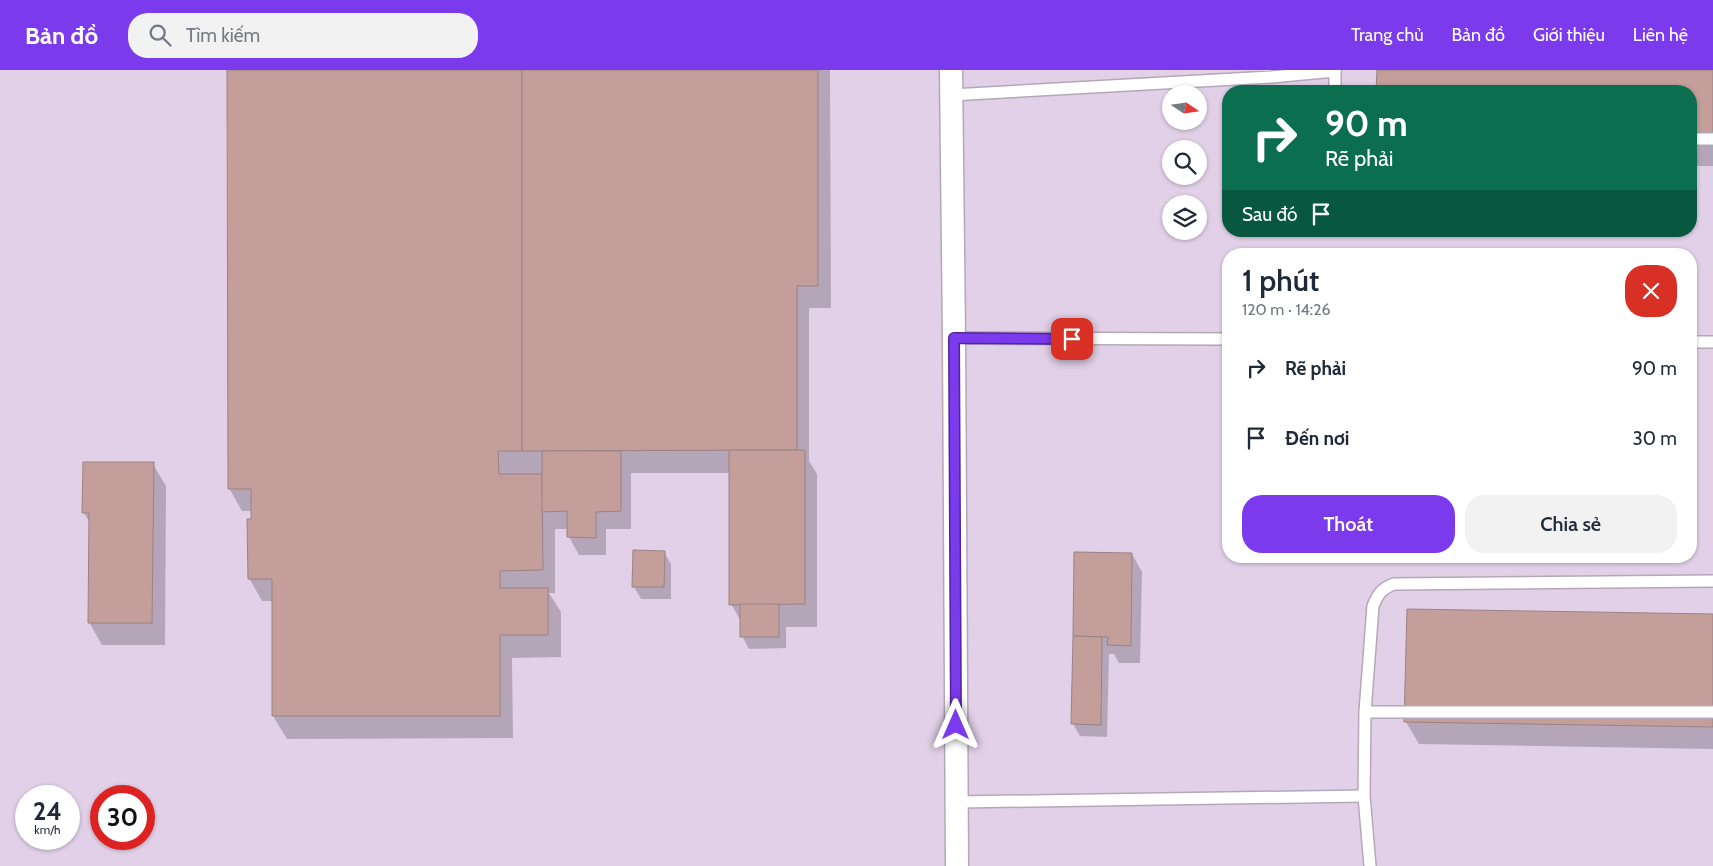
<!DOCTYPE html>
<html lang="vi">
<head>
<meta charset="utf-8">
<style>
  :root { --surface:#fff; --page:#f2f2f3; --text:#1f2937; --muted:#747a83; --accent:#7c3aed }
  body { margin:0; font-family:Cabin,sans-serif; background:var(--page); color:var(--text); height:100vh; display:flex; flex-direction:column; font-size:19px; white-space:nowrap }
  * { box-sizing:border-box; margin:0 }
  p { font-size:16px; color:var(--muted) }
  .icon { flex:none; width:28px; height:28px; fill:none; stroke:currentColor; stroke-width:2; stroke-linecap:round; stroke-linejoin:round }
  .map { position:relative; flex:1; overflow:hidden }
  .details { position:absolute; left:1222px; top:178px; width:475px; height:315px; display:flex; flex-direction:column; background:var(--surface); border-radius:20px; box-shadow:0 1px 4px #0004 }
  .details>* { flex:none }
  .top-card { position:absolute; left:1222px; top:15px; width:475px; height:152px; border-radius:20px; box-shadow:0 1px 4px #0004; background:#0b6e4f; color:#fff; overflow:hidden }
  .needle { width:32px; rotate:103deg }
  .tools { position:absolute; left:1162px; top:15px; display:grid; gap:10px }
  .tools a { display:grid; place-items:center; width:45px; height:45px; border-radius:50%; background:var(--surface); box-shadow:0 1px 4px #0004; font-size:25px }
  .speed { position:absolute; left:15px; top:715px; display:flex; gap:10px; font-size:25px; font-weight:700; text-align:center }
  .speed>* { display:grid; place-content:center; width:65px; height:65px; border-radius:50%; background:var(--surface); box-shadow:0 1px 4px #0004; line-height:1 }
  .speed small { font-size:12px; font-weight:400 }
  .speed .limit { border:8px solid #d22; background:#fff; color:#111 }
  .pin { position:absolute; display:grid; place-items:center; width:42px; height:42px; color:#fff; margin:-21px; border-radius:10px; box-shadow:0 2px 8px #0006 }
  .me { position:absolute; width:55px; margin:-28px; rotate:0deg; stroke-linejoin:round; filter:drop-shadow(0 0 4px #0008) }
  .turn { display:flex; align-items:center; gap:18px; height:105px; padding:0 20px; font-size:22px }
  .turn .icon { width:65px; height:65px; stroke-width:2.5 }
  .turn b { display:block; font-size:35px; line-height:42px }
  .then { display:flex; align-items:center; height:48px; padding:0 20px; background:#0003; gap:10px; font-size:19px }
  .round { display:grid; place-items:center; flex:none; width:52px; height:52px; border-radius:20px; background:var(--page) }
  .overview { display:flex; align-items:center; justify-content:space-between; height:85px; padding:0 20px }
  h1 { font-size:30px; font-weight:600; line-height:38px }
  .primary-button { display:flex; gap:10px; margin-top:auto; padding:10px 20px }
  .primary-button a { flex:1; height:58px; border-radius:20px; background:var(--accent); color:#fff; font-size:20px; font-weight:600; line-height:58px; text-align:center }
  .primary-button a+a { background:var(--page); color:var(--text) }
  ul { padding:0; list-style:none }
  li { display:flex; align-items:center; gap:15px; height:70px; padding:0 20px }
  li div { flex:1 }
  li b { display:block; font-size:19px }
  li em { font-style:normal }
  header { display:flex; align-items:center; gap:30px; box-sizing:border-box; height:70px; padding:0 25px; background:var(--accent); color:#fff }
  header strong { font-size:24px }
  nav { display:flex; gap:28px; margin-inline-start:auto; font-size:18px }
  .search { width:350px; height:45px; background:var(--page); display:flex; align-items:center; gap:12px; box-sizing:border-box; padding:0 18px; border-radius:20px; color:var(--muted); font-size:19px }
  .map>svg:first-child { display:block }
</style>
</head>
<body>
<header>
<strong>Bản đồ</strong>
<div class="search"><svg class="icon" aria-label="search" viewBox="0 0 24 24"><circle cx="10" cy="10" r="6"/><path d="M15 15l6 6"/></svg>Tìm kiếm</div>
<nav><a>Trang chủ</a><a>Bản đồ</a><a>Giới thiệu</a><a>Liên hệ</a></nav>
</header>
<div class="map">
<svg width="1713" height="796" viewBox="0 0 1713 796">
  <rect width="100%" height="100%" fill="#e9dced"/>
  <path fill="#e1d0e7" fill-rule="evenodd" d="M 0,0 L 1713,0 L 1713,796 L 0,796 ZM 1229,21 L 1691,21 L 1691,161 L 1229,161 ZM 1171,24 L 1199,24 L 1199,51 L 1171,51 ZM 1171,79 L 1199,79 L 1199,106 L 1171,106 ZM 1171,134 L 1199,134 L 1199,161 L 1171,161 ZM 1229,184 L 1691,184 L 1691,486 L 1229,486 ZM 26,726 L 69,726 L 69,769 L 26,769 ZM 101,726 L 144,726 L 144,769 L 101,769 Z"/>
  <g fill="#0003">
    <path d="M 228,0 L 830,0 L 831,238 L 809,238 L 809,391 L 817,404 L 817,557 L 786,557 L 786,578 L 749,579 L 742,566 L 742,553 L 731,534 L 731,403 L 631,403 L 631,459 L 606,459 L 606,485 L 579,485 L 569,467 L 569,459 L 555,459 L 555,523 L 549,523 L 561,542 L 561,587 L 512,588 L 513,668 L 287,669 L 273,646 L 273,531 L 262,531 L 249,508 L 253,441 L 242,441 L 229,418 Z"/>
    <path d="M 1378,0 L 1713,0 L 1713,96 L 1691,96 L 1691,21 L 1377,21 Z"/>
    <path d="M 153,394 L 166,416 L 165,575 L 102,575 L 89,552 L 90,453 L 84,443 Z"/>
    <path d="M 664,482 L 671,494 L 671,529 L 641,529 L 634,517 Z"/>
    <path d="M 1075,484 L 1132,484 L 1142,502 L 1140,593 L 1119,593 L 1114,584 L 1109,584 L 1107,667 L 1080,666 L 1073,654 Z"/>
    <path d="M 1713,545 L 1713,679 L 1419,674 L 1406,652 Z"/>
  </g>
  <g fill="#c39e9b" stroke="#998482">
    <path d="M 227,0 L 522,0 L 522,381 L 498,381 L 499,404 L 542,404 L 543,500 L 500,501 L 500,518 L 548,518 L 548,565 L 500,565 L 500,646 L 272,646 L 272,509 L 248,509 L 247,449 L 251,449 L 251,419 L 228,419 Z"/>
    <path d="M 522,0 L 818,0 L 818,216 L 797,216 L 797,380 L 522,381 Z"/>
    <path d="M 1377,0 L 1713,0 L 1713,73 L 1691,73 L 1691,21 L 1376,21 Z"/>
    <path d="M 729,380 L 805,380 L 805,534 L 729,535 Z"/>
    <path d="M 542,381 L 621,381 L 621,441 L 596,442 L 596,468 L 567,467 L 567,441 L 542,442 Z"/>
    <path d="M 83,392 L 154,392 L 152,553 L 88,553 L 89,443 L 82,443 Z"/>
    <path d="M 633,480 L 665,481 L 664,517 L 632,517 Z"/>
    <path d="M 1074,482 L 1132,483 L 1131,576 L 1107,575 L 1108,567 L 1073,566 Z"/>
    <rect x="740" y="534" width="39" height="33"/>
    <path d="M 1407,539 L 1713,544 L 1713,657 L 1404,652 Z"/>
    <path d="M 1073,566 L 1102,567 L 1101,655 L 1071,654 Z"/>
  </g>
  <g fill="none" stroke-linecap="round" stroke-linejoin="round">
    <defs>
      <g id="lane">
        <path d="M 1335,0 L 1335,21"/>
        <path d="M 951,25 L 1271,7 L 1335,1"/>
        <path d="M 1691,69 L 1713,69"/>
        <path d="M 954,268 L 1229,269"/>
        <path d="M 1691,272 L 1713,272"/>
        <path d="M 1365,642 L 1713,642"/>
        <path d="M 957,732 L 1364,726"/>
        <path d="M 1370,796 L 1364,726 L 1365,642 L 1373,536 C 1378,524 1381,519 1394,514 L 1713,511"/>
      </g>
      <path id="street" d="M 951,0 L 954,268 L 957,796"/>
    </defs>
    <use href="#lane" stroke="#b4a8b8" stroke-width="14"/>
    <use href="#street" stroke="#b4a8b8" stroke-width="25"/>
    <use href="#lane" stroke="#fff" stroke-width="11"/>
    <use href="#street" stroke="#fff" stroke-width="22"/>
  </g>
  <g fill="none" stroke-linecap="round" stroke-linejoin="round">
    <defs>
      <path id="route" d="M 956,655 L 954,268 L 1072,269"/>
    </defs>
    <use href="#route" stroke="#51269a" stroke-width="12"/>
    <use href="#route" stroke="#7c3aed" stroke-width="9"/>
  </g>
</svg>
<div class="tools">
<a><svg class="needle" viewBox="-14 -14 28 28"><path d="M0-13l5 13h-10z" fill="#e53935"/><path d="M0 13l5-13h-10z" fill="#747a83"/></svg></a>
<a><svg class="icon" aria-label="search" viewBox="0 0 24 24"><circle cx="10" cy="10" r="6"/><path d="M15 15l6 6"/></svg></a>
<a><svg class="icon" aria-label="layers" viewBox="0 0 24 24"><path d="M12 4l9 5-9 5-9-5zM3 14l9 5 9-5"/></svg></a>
</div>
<div class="speed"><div>24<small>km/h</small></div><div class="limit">30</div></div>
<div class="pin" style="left:1072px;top:269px;background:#d93025"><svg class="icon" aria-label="arrive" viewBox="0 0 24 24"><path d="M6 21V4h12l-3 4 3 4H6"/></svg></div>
<svg class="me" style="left:956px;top:655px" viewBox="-20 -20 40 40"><path d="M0-17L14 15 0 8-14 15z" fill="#7c3aed" stroke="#fff" stroke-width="4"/></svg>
<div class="top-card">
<div class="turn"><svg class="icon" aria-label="right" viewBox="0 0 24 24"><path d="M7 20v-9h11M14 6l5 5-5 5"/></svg><div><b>90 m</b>Rẽ phải</div></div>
<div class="then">Sau đó<svg class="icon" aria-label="arrive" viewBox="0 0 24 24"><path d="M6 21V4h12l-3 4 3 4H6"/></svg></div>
</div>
<section class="details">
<div class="overview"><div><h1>1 phút</h1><p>120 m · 14:26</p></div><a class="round" style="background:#d93025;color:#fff"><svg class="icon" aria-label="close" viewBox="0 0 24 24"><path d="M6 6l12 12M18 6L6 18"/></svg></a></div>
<ul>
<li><svg class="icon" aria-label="right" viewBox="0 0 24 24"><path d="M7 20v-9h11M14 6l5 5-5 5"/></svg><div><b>Rẽ phải</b></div><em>90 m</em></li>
<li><svg class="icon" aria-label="arrive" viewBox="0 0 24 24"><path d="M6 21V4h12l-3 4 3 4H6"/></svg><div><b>Đến nơi</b></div><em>30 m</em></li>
</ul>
<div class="primary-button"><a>Thoát</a><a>Chia sẻ</a></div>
</section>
</div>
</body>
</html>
